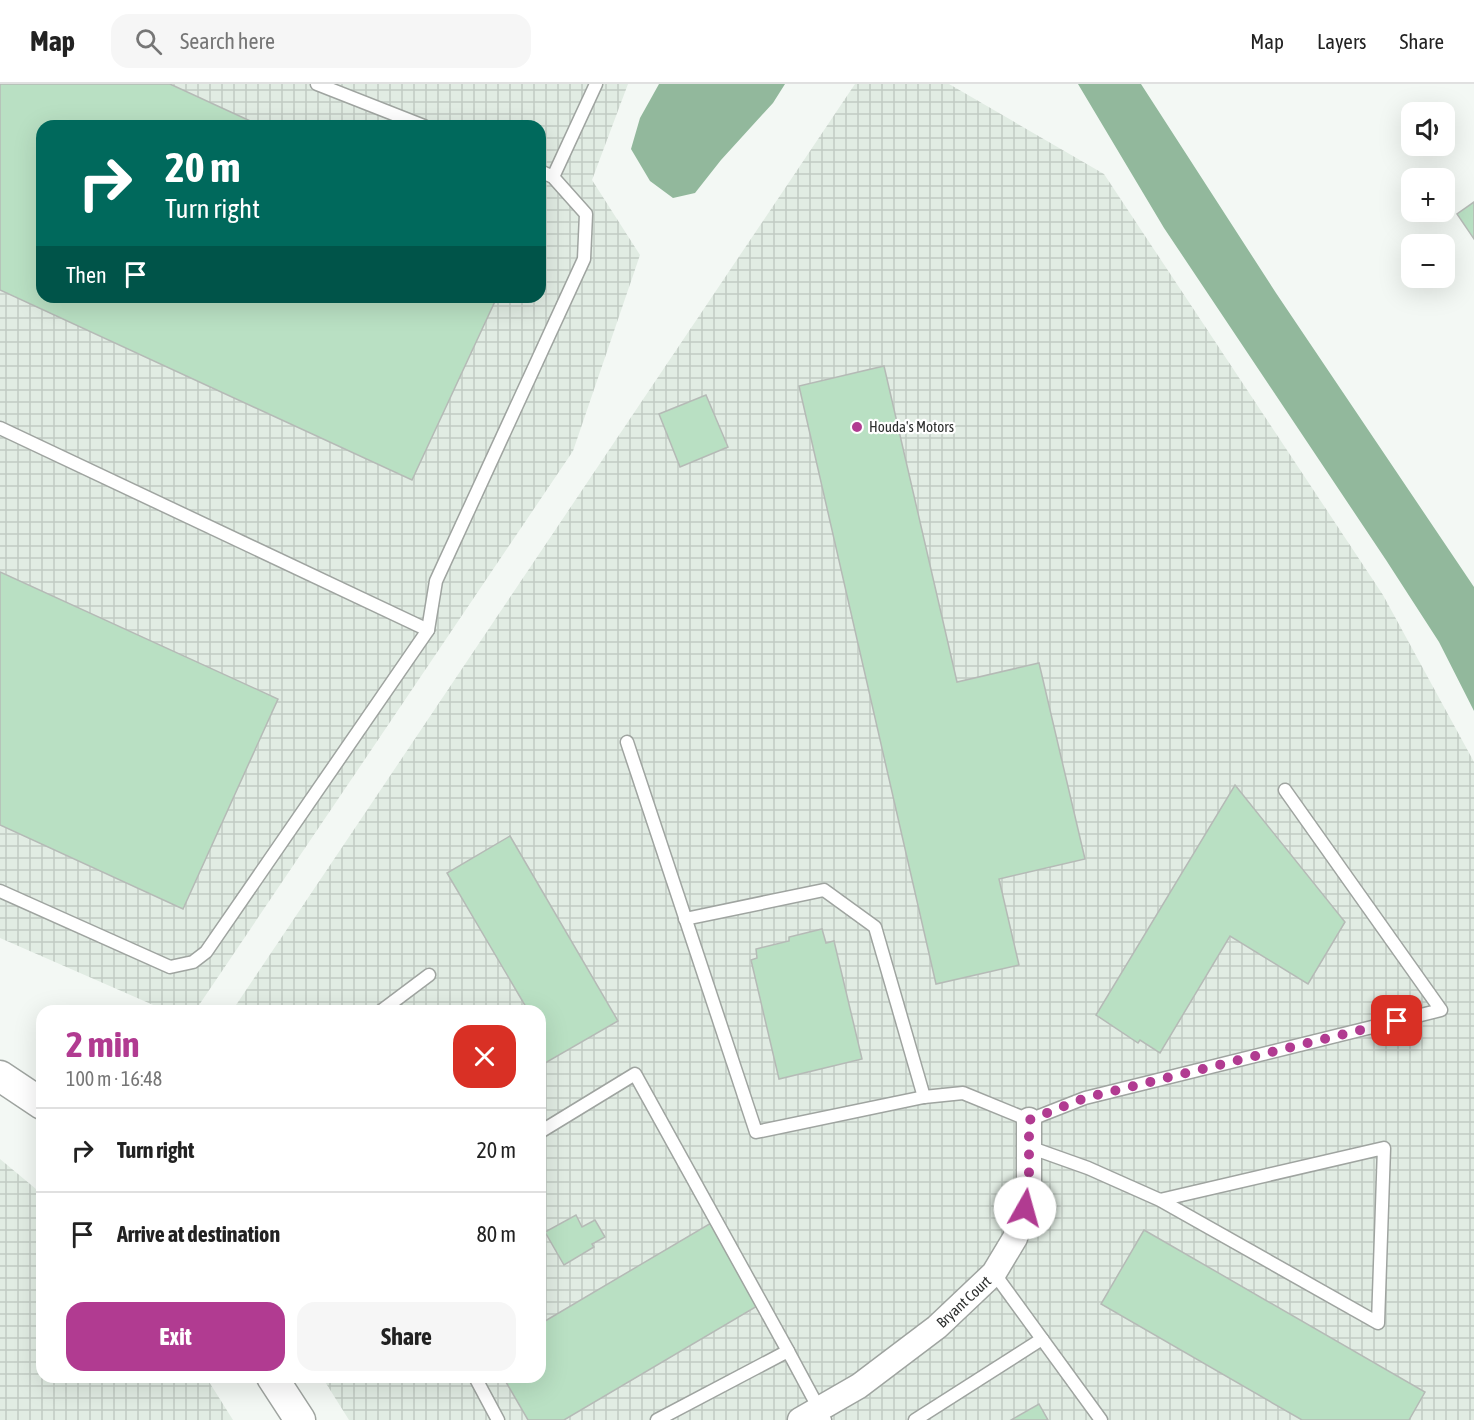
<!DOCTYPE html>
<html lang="en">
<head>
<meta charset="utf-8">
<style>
  :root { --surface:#fff; --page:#f6f6f6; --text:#222; --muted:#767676; --line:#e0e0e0; --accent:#b13b91 }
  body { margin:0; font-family:"Asap Condensed",sans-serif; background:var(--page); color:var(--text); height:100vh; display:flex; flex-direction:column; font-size:22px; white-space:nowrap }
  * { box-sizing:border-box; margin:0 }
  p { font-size:20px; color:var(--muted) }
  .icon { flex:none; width:33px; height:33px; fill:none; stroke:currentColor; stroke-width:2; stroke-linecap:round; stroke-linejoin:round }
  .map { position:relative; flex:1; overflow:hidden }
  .details { position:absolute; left:36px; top:921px; width:510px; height:378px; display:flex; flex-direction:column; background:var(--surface); border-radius:18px; box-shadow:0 6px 24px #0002 }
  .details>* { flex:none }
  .guide { position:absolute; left:36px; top:36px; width:510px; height:183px; border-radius:18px; box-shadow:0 6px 24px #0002; background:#00695c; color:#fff; overflow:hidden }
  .tools { position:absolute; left:1401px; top:18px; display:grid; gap:12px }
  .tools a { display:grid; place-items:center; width:54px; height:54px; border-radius:12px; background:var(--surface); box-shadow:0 6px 24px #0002; font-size:30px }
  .pin { position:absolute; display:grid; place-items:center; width:51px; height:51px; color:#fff; margin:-26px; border-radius:12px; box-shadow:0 3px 9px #0006 }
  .me { position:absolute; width:66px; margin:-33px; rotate:7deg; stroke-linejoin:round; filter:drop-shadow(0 0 4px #0008) }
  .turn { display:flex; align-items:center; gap:21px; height:126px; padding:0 30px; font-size:27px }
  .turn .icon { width:78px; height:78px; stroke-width:2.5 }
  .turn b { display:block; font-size:42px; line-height:51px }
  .then { display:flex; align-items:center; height:57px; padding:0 30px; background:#0003; gap:12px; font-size:22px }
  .round { display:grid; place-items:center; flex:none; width:63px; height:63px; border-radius:18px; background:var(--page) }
  .head { display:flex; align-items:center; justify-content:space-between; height:102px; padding:0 30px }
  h1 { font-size:36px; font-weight:700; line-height:45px; color:var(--accent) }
  .action { display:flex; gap:12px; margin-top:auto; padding:12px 30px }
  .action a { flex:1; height:69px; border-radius:18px; background:var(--accent); color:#fff; font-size:24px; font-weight:700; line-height:69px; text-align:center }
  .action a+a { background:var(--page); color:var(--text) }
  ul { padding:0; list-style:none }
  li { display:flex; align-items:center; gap:18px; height:84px; padding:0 30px; border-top:2px solid var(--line) }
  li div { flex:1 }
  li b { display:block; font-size:22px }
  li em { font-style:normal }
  header { display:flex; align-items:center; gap:36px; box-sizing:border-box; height:84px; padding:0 30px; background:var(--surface); border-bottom:2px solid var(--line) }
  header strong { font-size:28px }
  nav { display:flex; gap:33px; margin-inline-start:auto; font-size:21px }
  .search { width:420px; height:54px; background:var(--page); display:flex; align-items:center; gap:15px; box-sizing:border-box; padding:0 21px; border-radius:18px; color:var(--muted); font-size:22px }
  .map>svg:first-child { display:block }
</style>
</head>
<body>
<header>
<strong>Map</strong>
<div class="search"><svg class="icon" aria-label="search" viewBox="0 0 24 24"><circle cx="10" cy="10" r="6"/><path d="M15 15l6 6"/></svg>Search here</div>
<nav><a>Map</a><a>Layers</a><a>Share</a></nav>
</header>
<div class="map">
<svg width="1474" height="1336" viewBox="0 0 1474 1336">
  <defs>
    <pattern id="industrial-grid" width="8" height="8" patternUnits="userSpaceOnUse" patternTransform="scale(1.5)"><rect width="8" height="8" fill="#e1ece3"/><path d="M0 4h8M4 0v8" fill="none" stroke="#c1cbc3"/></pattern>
  </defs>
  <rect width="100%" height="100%" fill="#f3f8f4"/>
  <g fill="url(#industrial-grid)" fill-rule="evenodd">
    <path d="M 0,0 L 628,0 L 592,96 L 640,171 L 573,367 L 195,927 L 167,927 L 0,854 ZM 42,42 L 540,42 L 540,213 L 42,213 Z"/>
    <path d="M 855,0 L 949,0 L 1104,90 L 1383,511 L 1474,678 L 1474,1336 L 349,1336 L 322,1293 L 540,1293 L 540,927 L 232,927 Z"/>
    <path d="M 0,1075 L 42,1110 L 42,1293 L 206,1293 L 233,1336 L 0,1336 Z"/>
  </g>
  <g fill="#92b89c">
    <path d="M 659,0 L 785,0 L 773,19 L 721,76 L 695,109 L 673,114 L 650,97 L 631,65 L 640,34 Z"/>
    <path d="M 1078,0 L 1141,0 L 1276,209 L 1474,503 L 1474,627 L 1439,558 L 1386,476 L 1164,144 Z"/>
  </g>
  <g fill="#b9e0c3" stroke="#b5bab6" stroke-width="1.5">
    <path d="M 0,0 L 170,0 L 261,42 L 42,42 L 42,213 L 497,213 L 412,396 L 0,206 Z"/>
    <path d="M 1474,118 L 1474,155 L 1457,130 Z"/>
    <path d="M 884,282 L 957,598 L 1039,579 L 1085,775 L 999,795 L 1019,881 L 936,900 L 799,302 Z"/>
    <path d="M 706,311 L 728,363 L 680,383 L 659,330 Z"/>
    <path d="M 0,488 L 278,615 L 183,825 L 0,741 Z"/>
    <path d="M 1235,701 L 1345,838 L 1308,900 L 1230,852 L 1160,969 L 1140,956 L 1138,959 L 1096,931 Z"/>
    <path d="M 510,752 L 618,937 L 540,982 L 540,927 L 519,927 L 526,923 L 447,789 Z"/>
    <path d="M 822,845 L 826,859 L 834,857 L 862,975 L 779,995 L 751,876 L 757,874 L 756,865 L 789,857 L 789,853 Z"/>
    <path d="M 576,1131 L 582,1143 L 595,1136 L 605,1153 L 592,1160 L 594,1163 L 564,1181 L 545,1148 Z"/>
    <path d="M 711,1139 L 759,1221 L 564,1336 L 528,1336 L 503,1293 L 540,1293 L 540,1240 Z"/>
    <path d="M 1144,1146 L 1425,1308 L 1409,1336 L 1302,1336 L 1101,1220 Z"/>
    <path d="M 1039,1320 L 1048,1336 L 1011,1336 Z"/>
  </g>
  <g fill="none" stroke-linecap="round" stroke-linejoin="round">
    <defs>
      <g id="service">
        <path d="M 317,0 L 424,42"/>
        <path d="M 553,93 L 596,0"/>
        <path d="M 0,344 L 428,546"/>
        <path d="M 627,658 L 756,1048 L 924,1013 L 963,1009 L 1029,1036 L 1085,1014 L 1441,926 L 1285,706"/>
        <path d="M 0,807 L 170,883 L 193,878 L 206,868 L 428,546 L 436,497 L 584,175 L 586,130 L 553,93 L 540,87"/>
        <path d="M 685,835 L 824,806 L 875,843 L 924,1013"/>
        <path d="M 381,927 L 429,891"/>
        <path d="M 540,1048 L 635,990 L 788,1267"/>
        <path d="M 1029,1063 L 1088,1084 L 1160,1116 L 1378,1239 L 1384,1064 L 1160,1116"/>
        <path d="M 994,1189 L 1101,1336"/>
        <path d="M 475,1293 L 498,1336"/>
        <path d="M 657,1336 L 788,1267 L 825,1336"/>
        <path d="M 915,1336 L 1042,1255"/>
      </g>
      <path id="minor" d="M 800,1336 L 859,1302 L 937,1243 L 994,1189 L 1015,1154 L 1029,1110 L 1029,1036"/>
      <g id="tertiary">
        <path d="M 0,992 L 42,1020"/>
        <path d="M 272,1293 L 300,1336"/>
      </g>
    </defs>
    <use href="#service" stroke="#9fa4a0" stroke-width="15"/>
    <use href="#minor" stroke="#9fa4a0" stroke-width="27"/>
    <use href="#tertiary" stroke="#9fa4a0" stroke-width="33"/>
    <use href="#service" stroke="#fff" stroke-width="12"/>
    <use href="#minor" stroke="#fff" stroke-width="24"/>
    <use href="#tertiary" stroke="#fff" stroke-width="30"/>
  </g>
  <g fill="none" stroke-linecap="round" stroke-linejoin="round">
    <path stroke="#b13b91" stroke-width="10" stroke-dasharray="0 18" d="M 1025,1124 L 1029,1110 L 1029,1036 L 1085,1014 L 1397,937"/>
  </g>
  <circle fill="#b13b91" stroke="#fff" stroke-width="2" cx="857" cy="343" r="6"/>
  <g text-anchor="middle" stroke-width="4.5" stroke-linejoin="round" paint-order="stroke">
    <g font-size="15" fill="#2d2f2e" stroke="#fff" text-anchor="start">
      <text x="869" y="348">Houda's Motors</text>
    </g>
    <g font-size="15" fill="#2d2f2e" stroke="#fff">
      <text transform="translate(964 1218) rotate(-43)" y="5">Bryant Court</text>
    </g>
  </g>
</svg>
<div class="tools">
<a><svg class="icon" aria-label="sound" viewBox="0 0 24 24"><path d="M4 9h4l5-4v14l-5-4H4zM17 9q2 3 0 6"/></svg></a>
<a>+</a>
<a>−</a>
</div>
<div class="pin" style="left:1397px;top:937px;background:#d93025"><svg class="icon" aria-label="arrive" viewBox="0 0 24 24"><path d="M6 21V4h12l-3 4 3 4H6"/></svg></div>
<svg class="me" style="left:1025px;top:1124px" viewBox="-20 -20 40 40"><circle r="19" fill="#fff"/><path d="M0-13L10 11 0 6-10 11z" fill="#b13b91"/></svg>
<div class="guide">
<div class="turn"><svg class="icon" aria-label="right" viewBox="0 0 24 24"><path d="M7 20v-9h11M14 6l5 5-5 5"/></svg><div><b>20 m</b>Turn right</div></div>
<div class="then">Then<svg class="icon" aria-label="arrive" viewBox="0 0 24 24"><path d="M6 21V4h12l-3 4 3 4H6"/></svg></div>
</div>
<section class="details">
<div class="head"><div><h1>2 min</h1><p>100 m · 16:48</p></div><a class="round" style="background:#d93025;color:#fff"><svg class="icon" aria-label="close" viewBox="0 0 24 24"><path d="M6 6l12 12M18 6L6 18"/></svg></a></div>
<ul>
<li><svg class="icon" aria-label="right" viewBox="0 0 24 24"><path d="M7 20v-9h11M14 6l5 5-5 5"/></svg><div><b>Turn right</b></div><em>20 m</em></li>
<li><svg class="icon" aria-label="arrive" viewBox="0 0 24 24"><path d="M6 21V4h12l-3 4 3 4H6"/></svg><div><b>Arrive at destination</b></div><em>80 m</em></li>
</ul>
<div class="action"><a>Exit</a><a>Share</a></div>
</section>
</div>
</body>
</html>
